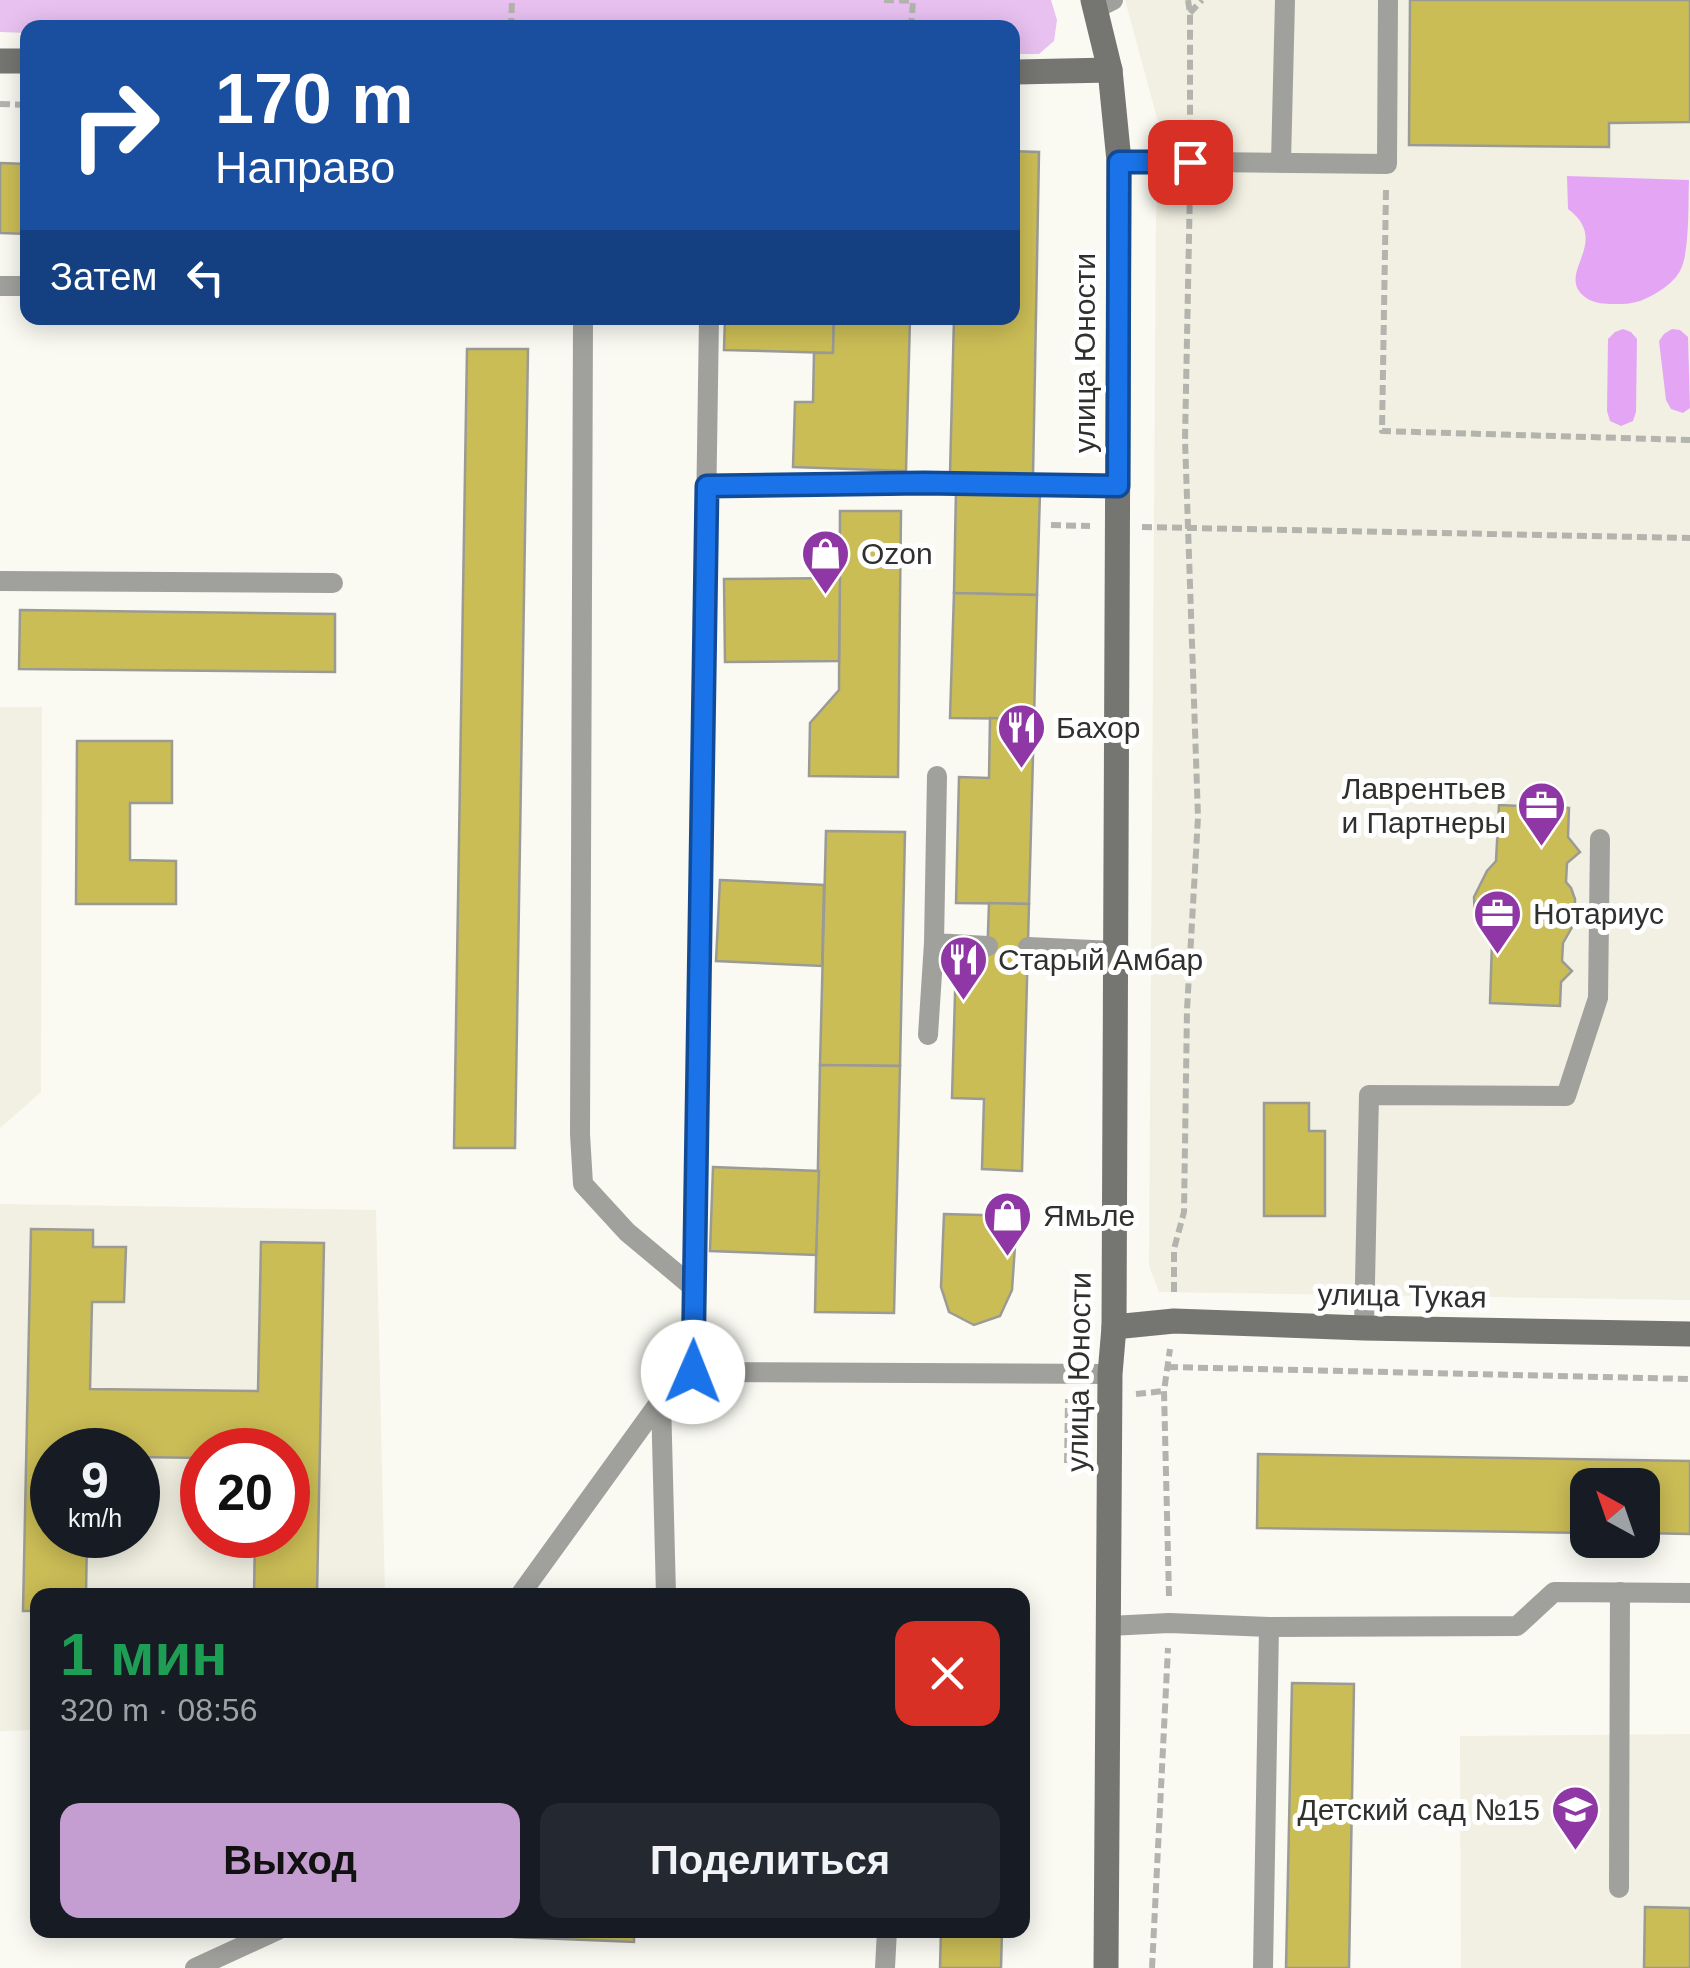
<!DOCTYPE html>
<html lang="ru">
<head>
<meta charset="utf-8">
<style>
  :root { --surface:#171b24; --page:#242831; --text:#f1f3f6; --muted:#9ea1a6; --accent:#c59ed1 }
  body { margin:0; font-family:Arial,sans-serif; background:var(--page); color:var(--text); height:100vh; display:flex; flex-direction:column; font-size:38px; white-space:nowrap }
  * { box-sizing:border-box; margin:0 }
  p { font-size:32px; color:var(--muted) }
  .icon { flex:none; width:55px; height:55px; fill:none; stroke:currentColor; stroke-width:2; stroke-linecap:round; stroke-linejoin:round }
  .map { position:relative; flex:1; overflow:hidden }
  .side { position:absolute; left:30px; top:1588px; width:1000px; height:350px; display:flex; flex-direction:column; background:var(--surface); border-radius:20px; box-shadow:0 5px 25px #0003 }
  .side>* { flex:none }
  .banner { position:absolute; left:20px; top:20px; width:1000px; height:305px; border-radius:20px; box-shadow:0 5px 25px #0003; background:#1a4fa0; color:#fff; overflow:hidden }
  .needle { width:65px; rotate:320deg }
  .tools { position:absolute; left:1570px; top:1468px; display:grid; gap:20px }
  .tools a { display:grid; place-items:center; width:90px; height:90px; border-radius:20px; background:var(--surface); box-shadow:0 5px 25px #0003; font-size:50px }
  .speed { position:absolute; left:30px; top:1428px; display:flex; gap:20px; font-size:50px; font-weight:700; text-align:center }
  .speed>* { display:grid; place-content:center; width:130px; height:130px; border-radius:50%; background:var(--surface); box-shadow:0 5px 25px #0003; line-height:1 }
  .speed small { font-size:25px; font-weight:400 }
  .speed .limit { border:15px solid #d22; background:#fff; color:#111 }
  .pin { position:absolute; display:grid; place-items:center; width:85px; height:85px; color:#fff; margin:-42px; border-radius:20px; box-shadow:0 5px 15px #0006 }
  .me { position:absolute; width:110px; margin:-55px; rotate:1deg; stroke-linejoin:round; filter:drop-shadow(0 0 8px #0008) }
  .turn { display:flex; align-items:center; gap:35px; height:210px; padding:0 30px; font-size:45px }
  .turn .icon { width:130px; height:130px; stroke-width:2.5 }
  .turn b { display:block; font-size:70px; line-height:85px }
  .then { display:flex; align-items:center; height:95px; padding:0 30px; background:#0003; gap:20px; font-size:38px }
  .round { display:grid; place-items:center; flex:none; width:105px; height:105px; border-radius:20px; background:var(--page) }
  .overview { display:flex; align-items:center; justify-content:space-between; height:170px; padding:0 30px }
  h1 { font-size:60px; font-weight:600; line-height:75px; color:#1e9e55 }
  .primary-button { display:flex; gap:20px; margin-top:auto; padding:20px 30px }
  .primary-button a { flex:1; height:115px; border-radius:20px; background:var(--accent); color:#111; font-size:40px; font-weight:600; line-height:115px; text-align:center }
  .primary-button a+a { background:var(--page); color:var(--text) }
  .map>svg:first-child { display:block }
</style>
</head>
<body>
<div class="map">
<svg width="1690" height="1968" viewBox="0 0 1690 1968">
  <rect width="100%" height="100%" fill="#fafaf3"/>
  <g fill="#f1f0e2" fill-rule="evenodd">
    <path d="M 1125,0 L 1690,0 L 1690,1300 L 1159,1292 L 1149,1266 L 1156,216 L 1160,129 Z"/>
    <path d="M 0,707 L 42,707 L 41,1092 L 0,1128 Z"/>
    <path d="M 0,1204 L 376,1210 L 385,1595 L 38,1595 L 37,1730 L 0,1731 ZM 52,1450 L 138,1450 L 138,1535 L 52,1535 ZM 202,1450 L 288,1450 L 288,1535 L 202,1535 Z"/>
    <path d="M 1690,1734 L 1690,1968 L 1461,1968 L 1460,1736 Z"/>
  </g>
  <path fill="#e8c1f1" d="M 0,0 L 1051,0 L 1057,20 L 1054,41 L 1039,54 L 1013,54 L 1012,28 L 28,28 L 27,33 L 0,32 Z"/>
  <g fill="#e4a6f4">
    <path d="M 1567,176 L 1689,180 C 1688,202 1690,253 1680,271 C 1675,280 1666,287 1658,292 C 1647,299 1635,304 1622,304 C 1610,304 1595,305 1585,297 C 1554,273 1613,243 1568,209 Z"/>
    <path d="M 1623,329 L 1631,332 L 1637,339 L 1636,412 L 1633,421 L 1621,426 L 1610,421 L 1607,411 L 1608,339 L 1615,332 Z"/>
    <path d="M 1672,329 L 1680,330 L 1688,337 L 1690,408 L 1683,413 L 1671,409 L 1666,400 L 1659,341 L 1664,334 Z"/>
  </g>
  <g fill="#cbbd56" stroke="#9b9b95" stroke-width="2.5">
    <path d="M 1410,0 L 1690,0 L 1690,122 L 1609,123 L 1609,147 L 1409,145 Z"/>
    <path d="M 1012,151 L 1039,152 L 1033,476 L 950,474 L 954,318 L 1012,318 Z"/>
    <path d="M 0,163 L 28,164 L 28,234 L 0,233 Z"/>
    <path d="M 725,318 L 834,318 L 833,353 L 724,350 Z"/>
    <path d="M 834,318 L 910,318 L 906,471 L 793,467 L 795,402 L 813,402 L 814,353 L 833,353 Z"/>
    <path d="M 467,349 L 528,349 L 515,1148 L 454,1148 Z"/>
    <path d="M 956,490 L 1040,492 L 1037,595 L 954,593 Z"/>
    <path d="M 840,511 L 901,511 L 898,777 L 809,776 L 810,723 L 839,690 Z"/>
    <path d="M 840,578 L 839,661 L 725,662 L 724,579 Z"/>
    <path d="M 954,593 L 1037,595 L 1034,719 L 950,718 Z"/>
    <path d="M 20,610 L 335,614 L 335,672 L 19,669 Z"/>
    <path d="M 990,718 L 1034,719 L 1029,904 L 956,903 L 959,777 L 989,778 Z"/>
    <path d="M 77,741 L 172,741 L 172,803 L 130,803 L 130,860 L 176,861 L 176,904 L 76,904 Z"/>
    <path d="M 1499,805 L 1569,808 L 1568,837 L 1580,852 L 1567,863 L 1566,882 L 1571,888 L 1575,899 L 1575,922 L 1563,943 L 1562,961 L 1572,971 L 1561,982 L 1560,1006 L 1490,1003 L 1492,942 L 1485,936 L 1475,919 L 1474,897 L 1487,871 L 1496,861 Z"/>
    <path d="M 826,831 L 905,832 L 900,1066 L 820,1065 Z"/>
    <path d="M 720,880 L 824,885 L 822,966 L 716,961 Z"/>
    <path d="M 989,903 L 1029,904 L 1022,1171 L 982,1169 L 984,1099 L 952,1098 L 956,960 L 987,961 Z"/>
    <path d="M 820,1065 L 900,1066 L 894,1313 L 815,1312 Z"/>
    <path d="M 1264,1103 L 1309,1103 L 1309,1131 L 1325,1131 L 1325,1216 L 1264,1216 Z"/>
    <path d="M 713,1167 L 819,1171 L 816,1255 L 710,1251 Z"/>
    <path d="M 944,1214 L 1017,1216 L 1012,1290 L 1000,1316 L 974,1325 L 949,1312 L 941,1287 Z"/>
    <path d="M 31,1229 L 93,1230 L 93,1247 L 126,1247 L 124,1302 L 92,1302 L 90,1389 L 258,1391 L 261,1242 L 324,1243 L 317,1595 L 254,1595 L 255,1535 L 288,1535 L 288,1450 L 202,1450 L 202,1458 L 138,1457 L 138,1450 L 52,1450 L 52,1535 L 87,1535 L 86,1595 L 38,1595 L 38,1611 L 23,1611 Z"/>
    <path d="M 1258,1454 L 1690,1461 L 1690,1534 L 1642,1533 L 1642,1485 L 1588,1485 L 1588,1533 L 1257,1528 Z"/>
    <path d="M 1292,1683 L 1354,1684 L 1349,1968 L 1286,1968 Z"/>
    <path d="M 1645,1907 L 1690,1908 L 1690,1968 L 1644,1968 Z"/>
    <path d="M 514,1930 L 634,1930 L 634,1942 L 514,1937 Z"/>
    <path d="M 941,1930 L 1002,1930 L 1001,1968 L 940,1968 Z"/>
  </g>
  <g fill="none" stroke-linecap="round" stroke-linejoin="round">
    <g stroke="#b4b4af" stroke-width="6" stroke-dasharray="10 5" stroke-linecap="butt">
      <path d="M 884,0 L 913,1"/>
      <path d="M 1188,0 L 1190,13 L 1190,139"/>
      <path d="M 1190,13 L 1202,0"/>
      <path d="M 511,28 L 512,0"/>
      <path d="M 911,28 L 913,1"/>
      <path d="M 0,104 L 28,105"/>
      <path d="M 1386,190 L 1382,431 L 1690,440"/>
      <path d="M 1051,525 L 1090,526"/>
      <path d="M 1142,527 L 1690,538"/>
      <path d="M 1174,1292 L 1174,1249 L 1184,1212 L 1187,1010 L 1198,817 L 1185,440 L 1190,186"/>
      <path d="M 1168,1367 L 1690,1379"/>
      <path d="M 1136,1394 L 1164,1391"/>
      <path d="M 1067,1463 L 1068,1399"/>
      <path d="M 1169,1596 L 1164,1391 L 1170,1349"/>
      <path d="M 1152,1968 L 1168,1648"/>
    </g>
    <g stroke="#a0a09d" stroke-width="20">
      <path d="M 1095,9 L 1113,0"/>
      <path d="M 1119,161 L 1387,164 L 1388,0"/>
      <path d="M 1281,162 L 1285,0"/>
      <path d="M 0,286 L 28,286"/>
      <path d="M 583,318 L 580,1134 L 583,1184 L 627,1232 L 694,1288"/>
      <path d="M 709,318 L 693,1372 L 1110,1374"/>
      <path d="M 707,486 L 924,483 L 1117,486"/>
      <path d="M 0,581 L 333,583"/>
      <path d="M 937,776 L 934,943 L 988,946"/>
      <path d="M 1028,947 L 1114,951"/>
      <path d="M 928,1035 L 934,943"/>
      <path d="M 1364,1328 L 1369,1095 L 1566,1096 L 1598,998 L 1600,839"/>
      <path d="M 520,1595 L 661,1400"/>
      <path d="M 666,1595 L 661,1400 L 693,1372"/>
      <path d="M 1109,1626 L 1169,1623 L 1269,1627 L 1517,1626 L 1554,1592 L 1690,1593"/>
      <path d="M 1619,1888 L 1620,1592"/>
      <path d="M 195,1968 L 278,1930"/>
      <path d="M 885,1968 L 887,1930"/>
      <path d="M 1263,1968 L 1269,1627"/>
    </g>
    <g stroke="#757571" stroke-width="25">
      <path d="M 1093,0 L 1110,70 L 1119,161 L 1114,1327 L 1110,1374 L 1106,1968"/>
      <path d="M 0,61 L 28,61"/>
      <path d="M 1012,72 L 1110,70"/>
      <path d="M 1114,1327 L 1174,1321 L 1364,1328 L 1690,1334"/>
    </g>
  </g>
  <g fill="none" stroke-linecap="round" stroke-linejoin="round">
    <defs>
      <path id="route" d="M 693,1372 L 707,486 L 924,483 L 1118,486 L 1119,162 L 1190,162"/>
    </defs>
    <use href="#route" stroke="#114b97" stroke-width="25"/>
    <use href="#route" stroke="#1a73e8" stroke-width="18"/>
  </g>
  <defs>
    <symbol id="shop-pin" viewBox="-11 -11 22 30"><path d="M0 17L-7.5 6A9.5 9.5 0 1 1 7.5 6Z" fill="#8f37a4" stroke="#fff"/><path d="M-5-2.5h2.3a2.7 3.5 0 0 1 5.4 0H5L5.5 6h-11ZM-1.5-2.5h3a1.5 2.3 0 0 0-3 0Z" fill="#fff"/></symbol>
    <symbol id="restaurant-pin" viewBox="-11 -11 22 30"><path d="M0 17L-7.5 6A9.5 9.5 0 1 1 7.5 6Z" fill="#8f37a4" stroke="#fff"/><path d="M-5-6h1v4h1v-4h1v4h1v-4h1v5L-1.5 .5V6h-2V.5L-5-1ZM5-6V6H3V1.5H1.5Q1.5-4 5-6Z" fill="#fff"/></symbol>
    <symbol id="office-pin" viewBox="-11 -11 22 30"><path d="M0 17L-7.5 6A9.5 9.5 0 1 1 7.5 6Z" fill="#8f37a4" stroke="#fff"/><path d="M-6-3h4V-5.5h4V-3h4V5H-6ZM-1-4.5V-3h2v-1.5ZM-6 0V1H6V0Z" fill="#fff"/></symbol>
    <symbol id="school-pin" viewBox="-11 -11 22 30"><path d="M0 17L-7.5 6A9.5 9.5 0 1 1 7.5 6Z" fill="#8f37a4" stroke="#fff"/><path d="M0-5L7-2L0 1L-7-2ZM-4 1L0 2.5L4 1V4Q0 6-4 4Z" fill="#fff"/></symbol>
  </defs>
  <g fill-rule="evenodd">
    <use href="#shop-pin" x="798" y="526" width="55" height="75"/>
    <use href="#restaurant-pin" x="994" y="700" width="55" height="75"/>
    <use href="#office-pin" x="1514" y="778" width="55" height="75"/>
    <use href="#office-pin" x="1470" y="886" width="55" height="75"/>
    <use href="#restaurant-pin" x="936" y="932" width="55" height="75"/>
    <use href="#shop-pin" x="980" y="1188" width="55" height="75"/>
    <use href="#school-pin" x="1548" y="1782" width="55" height="75"/>
  </g>
  <g text-anchor="middle" stroke-width="10" stroke-linejoin="round" paint-order="stroke">
    <g font-size="30" fill="#30302e" stroke="#fff">
      <text transform="translate(1085 353) rotate(-90)" y="10">улица Юности</text>
      <text transform="translate(1402 1296) rotate(1)" y="10">улица Тукая</text>
      <text transform="translate(1079 1372) rotate(-89)" y="10">улица Юности</text>
    </g>
    <g font-size="30" fill="#30302e" stroke="#fff" text-anchor="start">
      <text x="861" y="564">Ozon</text>
      <text x="1056" y="738">Бахор</text>
      <text x="1506" y="799" text-anchor="end">Лаврентьев<tspan x="1506" dy="34">и Партнеры</tspan></text>
      <text x="1533" y="924">Нотариус</text>
      <text x="998" y="970">Старый Амбар</text>
      <text x="1043" y="1226">Ямьле</text>
      <text x="1540" y="1820" text-anchor="end">Детский сад №15</text>
    </g>
  </g>
</svg>
<div class="tools">
<a><svg class="needle" viewBox="-14 -14 28 28"><path d="M0-13l5 13h-10z" fill="#e53935"/><path d="M0 13l5-13h-10z" fill="#9ea1a6"/></svg></a>
</div>
<div class="speed"><div>9<small>km/h</small></div><div class="limit">20</div></div>
<div class="pin" style="left:1190px;top:162px;background:#d93025"><svg class="icon" aria-label="arrive" viewBox="0 0 24 24"><path d="M6 21V4h12l-3 4 3 4H6"/></svg></div>
<svg class="me" style="left:693px;top:1372px" viewBox="-20 -20 40 40"><circle r="19" fill="#fff"/><path d="M0-13L10 11 0 6-10 11z" fill="#1a73e8"/></svg>
<div class="banner">
<div class="turn"><svg class="icon" aria-label="right" viewBox="0 0 24 24"><path d="M7 20v-9h11M14 6l5 5-5 5"/></svg><div><b>170 m</b>Направо</div></div>
<div class="then">Затем<svg class="icon" aria-label="left" viewBox="0 0 24 24"><path d="M17 20v-9H6M10 6l-5 5 5 5"/></svg></div>
</div>
<section class="side">
<div class="overview"><div><h1>1 мин</h1><p>320 m · 08:56</p></div><a class="round" style="background:#d93025;color:#fff"><svg class="icon" aria-label="close" viewBox="0 0 24 24"><path d="M6 6l12 12M18 6L6 18"/></svg></a></div>
<div class="primary-button"><a>Выход</a><a>Поделиться</a></div>
</section>
</div>
</body>
</html>
